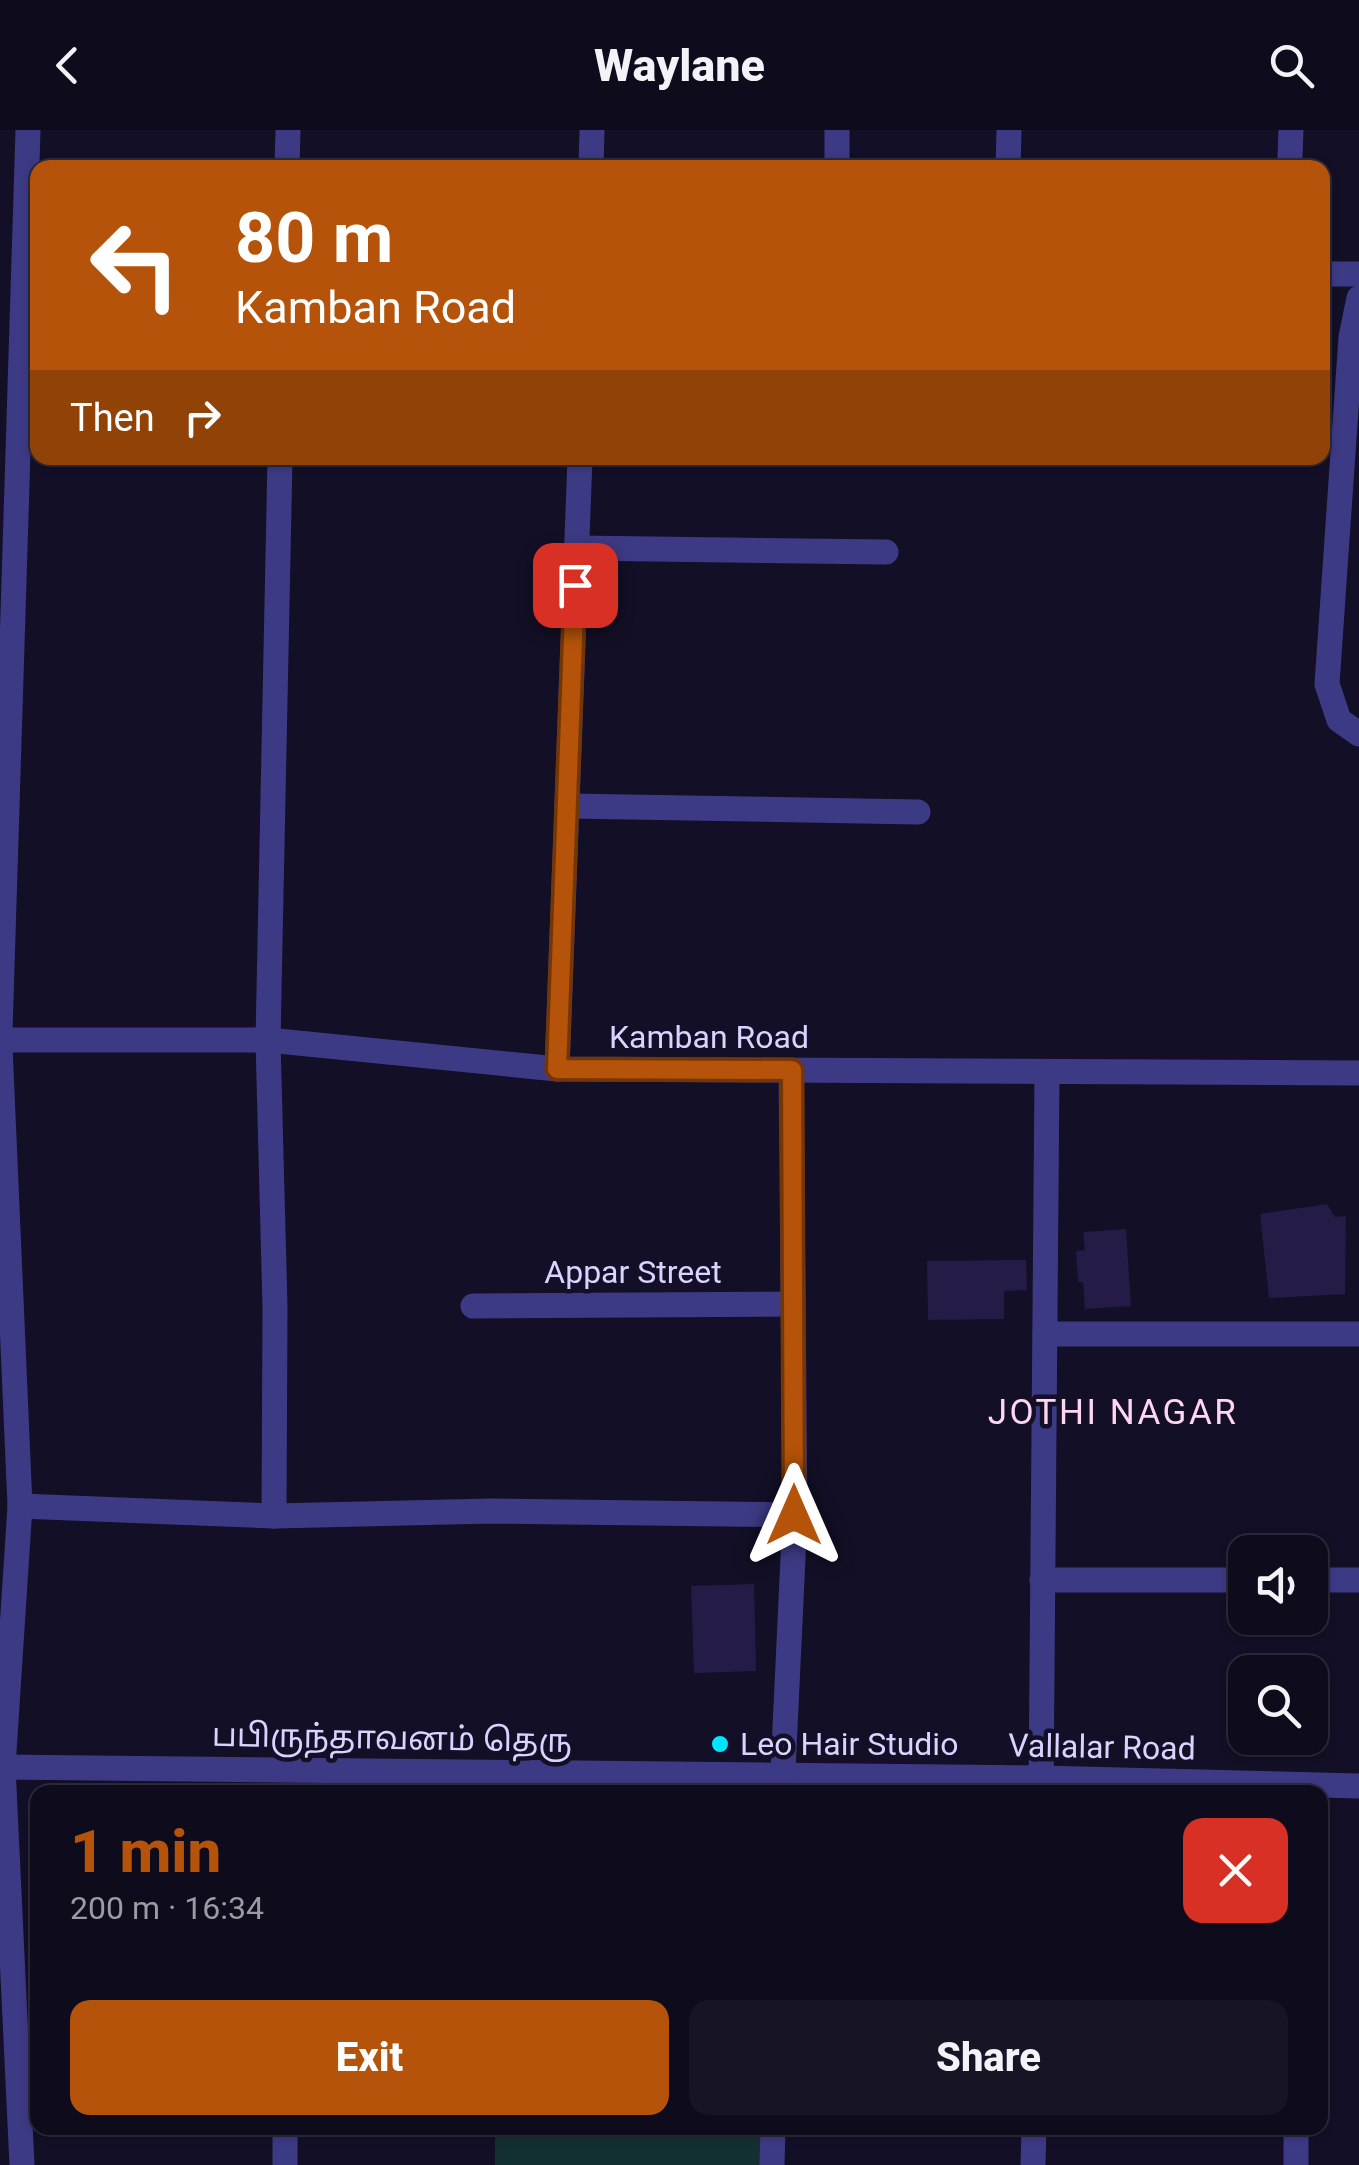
<!DOCTYPE html>
<html lang="en">
<head>
<meta charset="utf-8">
<style>
  :root { --surface:#0e0b1c; --page:#171425; --text:#f1f3f6; --muted:#9b9ba3; --line:#2e2b3b; --accent:#b45309 }
  body { margin:0; font-family:Roboto,"Noto Sans Tamil",sans-serif; background:var(--page); color:var(--text); height:100vh; display:flex; flex-direction:column; font-size:38px; white-space:nowrap }
  * { box-sizing:border-box; margin:0 }
  p { font-size:32px; color:var(--muted) }
  .icon { flex:none; width:55px; height:55px; fill:none; stroke:currentColor; stroke-width:2; stroke-linecap:round; stroke-linejoin:round }
  .map { position:relative; flex:1; overflow:hidden }
  .sheet { position:absolute; left:30px; top:1655px; width:1298px; height:350px; display:flex; flex-direction:column; background:var(--surface); border-radius:20px; box-shadow:0 2px 8px #0004,0 0 0 2px var(--line) }
  .sheet>* { flex:none }
  .guide { position:absolute; left:30px; top:30px; width:1300px; height:305px; border-radius:20px; box-shadow:0 2px 8px #0004,0 0 0 2px var(--line); background:#b45309; color:#fff; overflow:hidden }
  .controls { position:absolute; left:1228px; top:1405px; display:grid; gap:20px }
  .controls a { display:grid; place-items:center; width:100px; height:100px; border-radius:20px; background:var(--surface); box-shadow:0 2px 8px #0004,0 0 0 2px var(--line); font-size:50px }
  .pin { position:absolute; display:grid; place-items:center; width:85px; height:85px; color:#fff; margin:-42px; border-radius:20px; box-shadow:0 5px 15px #0006 }
  .me { position:absolute; width:110px; margin:-55px; rotate:0deg; stroke-linejoin:round; filter:drop-shadow(0 0 8px #0008) }
  .turn { display:flex; align-items:center; gap:35px; height:210px; padding:0 40px; font-size:45px }
  .turn .icon { width:130px; height:130px; stroke-width:2.5 }
  .turn b { display:block; font-size:70px; line-height:85px }
  .then { display:flex; align-items:center; height:95px; padding:0 40px; background:#0003; gap:20px; font-size:38px }
  .round { display:grid; place-items:center; flex:none; width:105px; height:105px; border-radius:20px; background:var(--page) }
  .overview { display:flex; align-items:center; justify-content:space-between; height:170px; padding:0 40px }
  h1 { font-size:60px; font-weight:800; line-height:75px; color:var(--accent) }
  .button { display:flex; gap:20px; margin-top:auto; padding:20px 40px }
  .button a { flex:1; height:115px; border-radius:20px; background:var(--accent); color:#fff; font-size:40px; font-weight:800; line-height:115px; text-align:center }
  .button a+a { background:var(--page); color:var(--text) }
  header { display:flex; justify-content:space-between; align-items:center; height:130px; padding:0 40px; background:var(--surface); font-size:45px; font-weight:800 }
  .map>svg:first-child { display:block }
</style>
</head>
<body>
<header><svg class="icon" aria-label="back" viewBox="0 0 24 24"><path d="M15 5l-7 7 7 7"/></svg>Waylane<svg class="icon" aria-label="search" viewBox="0 0 24 24"><circle cx="10" cy="10" r="6"/><path d="M15 15l6 6"/></svg></header>
<div class="map">
<svg width="1359" height="2035" viewBox="0 0 1359 2035">
  <rect width="100%" height="100%" fill="#130f26"/>
  <path fill="#12302f" d="M 495,1998 L 762,1998 L 761,2035 L 495,2035 Z"/>
  <g fill="#241b47">
    <path d="M 1327,1074 L 1335,1087 L 1346,1086 L 1345,1164 L 1269,1168 L 1260,1084 Z"/>
    <path d="M 1126,1099 L 1131,1176 L 1085,1179 L 1083,1152 L 1078,1152 L 1076,1121 L 1085,1120 L 1083,1102 Z"/>
    <path d="M 1026,1130 L 1027,1160 L 1004,1161 L 1004,1189 L 928,1190 L 927,1131 Z"/>
    <path d="M 754,1454 L 756,1541 L 694,1543 L 691,1456 Z"/>
  </g>
  <g fill="none" stroke-linecap="round" stroke-linejoin="round">
    <g stroke="#3d3a85" stroke-width="25">
      <path d="M 1290,27 L 1291,0"/>
      <path d="M 287,38 L 288,0"/>
      <path d="M 591,38 L 592,0"/>
      <path d="M 837,38 L 837,0"/>
      <path d="M 1008,38 L 1009,0"/>
      <path d="M 1322,144 L 1359,144"/>
      <path d="M 1359,168 L 1351,207 L 1327,554 L 1339,590 L 1359,604"/>
      <path d="M 577,418 L 886,422"/>
      <path d="M 567,676 L 918,682"/>
      <path d="M 0,902 L 28,0"/>
      <path d="M 0,910 L 268,910 L 557,939 L 1359,943"/>
      <path d="M 0,916 L 20,1376 L 3,1637 L 22,2035"/>
      <path d="M 557,939 L 580,328"/>
      <path d="M 473,1176 L 793,1174"/>
      <path d="M 1045,1204 L 1359,1204"/>
      <path d="M 20,1376 L 274,1386 L 492,1381 L 795,1385"/>
      <path d="M 274,1386 L 275,1177 L 268,910 L 280,328"/>
      <path d="M 1042,1450 L 1245,1450"/>
      <path d="M 1310,1450 L 1359,1450"/>
      <path d="M 0,1637 L 1041,1648 L 1359,1656"/>
      <path d="M 782,1662 L 795,1385 L 791,940"/>
      <path d="M 1041,1662 L 1047,942"/>
      <path d="M 285,2035 L 285,1998"/>
      <path d="M 772,2035 L 773,1998"/>
      <path d="M 1033,2035 L 1034,1998"/>
      <path d="M 1296,2035 L 1296,1998"/>
    </g>
  </g>
  <g fill="none" stroke-linecap="round" stroke-linejoin="round">
    <defs>
      <path id="route" d="M 575,455 L 557,939 L 792,940 L 794,1385"/>
    </defs>
    <use href="#route" stroke="#753606" stroke-width="25"/>
    <use href="#route" stroke="#b45309" stroke-width="18"/>
  </g>
  <circle fill="#00e5ff" stroke="#130f26" stroke-width="4" cx="720" cy="1614" r="10"/>
  <g text-anchor="middle" stroke-width="9" stroke-linejoin="round" paint-order="stroke">
    <g font-size="32" fill="#d9d4ff" stroke="#130f26">
      <text x="709" y="918">Kamban Road</text>
      <text x="633" y="1153">Appar Street</text>
      <text transform="translate(392 1608) rotate(1)" y="11">பபிருந்தாவனம் தெரு</text>
      <text transform="translate(1102 1617) rotate(1)" y="11">Vallalar Road</text>
    </g>
    <g font-size="32" fill="#d9d4ff" stroke="#130f26" text-anchor="start">
      <text x="740" y="1625">Leo Hair Studio</text>
    </g>
    <g font-size="35" letter-spacing="2.5" fill="#ffd6f0" stroke="#130f26">
      <text x="1113" y="1294">JOTHI NAGAR</text>
    </g>
  </g>
</svg>
<div class="controls">
<a><svg class="icon" aria-label="sound" viewBox="0 0 24 24"><path d="M4 9h4l5-4v14l-5-4H4zM17 9q2 3 0 6"/></svg></a>
<a><svg class="icon" aria-label="search" viewBox="0 0 24 24"><circle cx="10" cy="10" r="6"/><path d="M15 15l6 6"/></svg></a>
</div>
<div class="pin" style="left:575px;top:455px;background:#d93025"><svg class="icon" aria-label="arrive" viewBox="0 0 24 24"><path d="M6 21V4h12l-3 4 3 4H6"/></svg></div>
<svg class="me" style="left:794px;top:1385px" viewBox="-20 -20 40 40"><path d="M0-17L14 15 0 8-14 15z" fill="#b45309" stroke="#fff" stroke-width="4"/></svg>
<div class="guide">
<div class="turn"><svg class="icon" aria-label="left" viewBox="0 0 24 24"><path d="M17 20v-9H6M10 6l-5 5 5 5"/></svg><div><b>80 m</b>Kamban Road</div></div>
<div class="then">Then<svg class="icon" aria-label="right" viewBox="0 0 24 24"><path d="M7 20v-9h11M14 6l5 5-5 5"/></svg></div>
</div>
<section class="sheet">
<div class="overview"><div><h1>1 min</h1><p>200 m · 16:34</p></div><a class="round" style="background:#d93025;color:#fff"><svg class="icon" aria-label="close" viewBox="0 0 24 24"><path d="M6 6l12 12M18 6L6 18"/></svg></a></div>
<div class="button"><a>Exit</a><a>Share</a></div>
</section>
</div>
</body>
</html>
